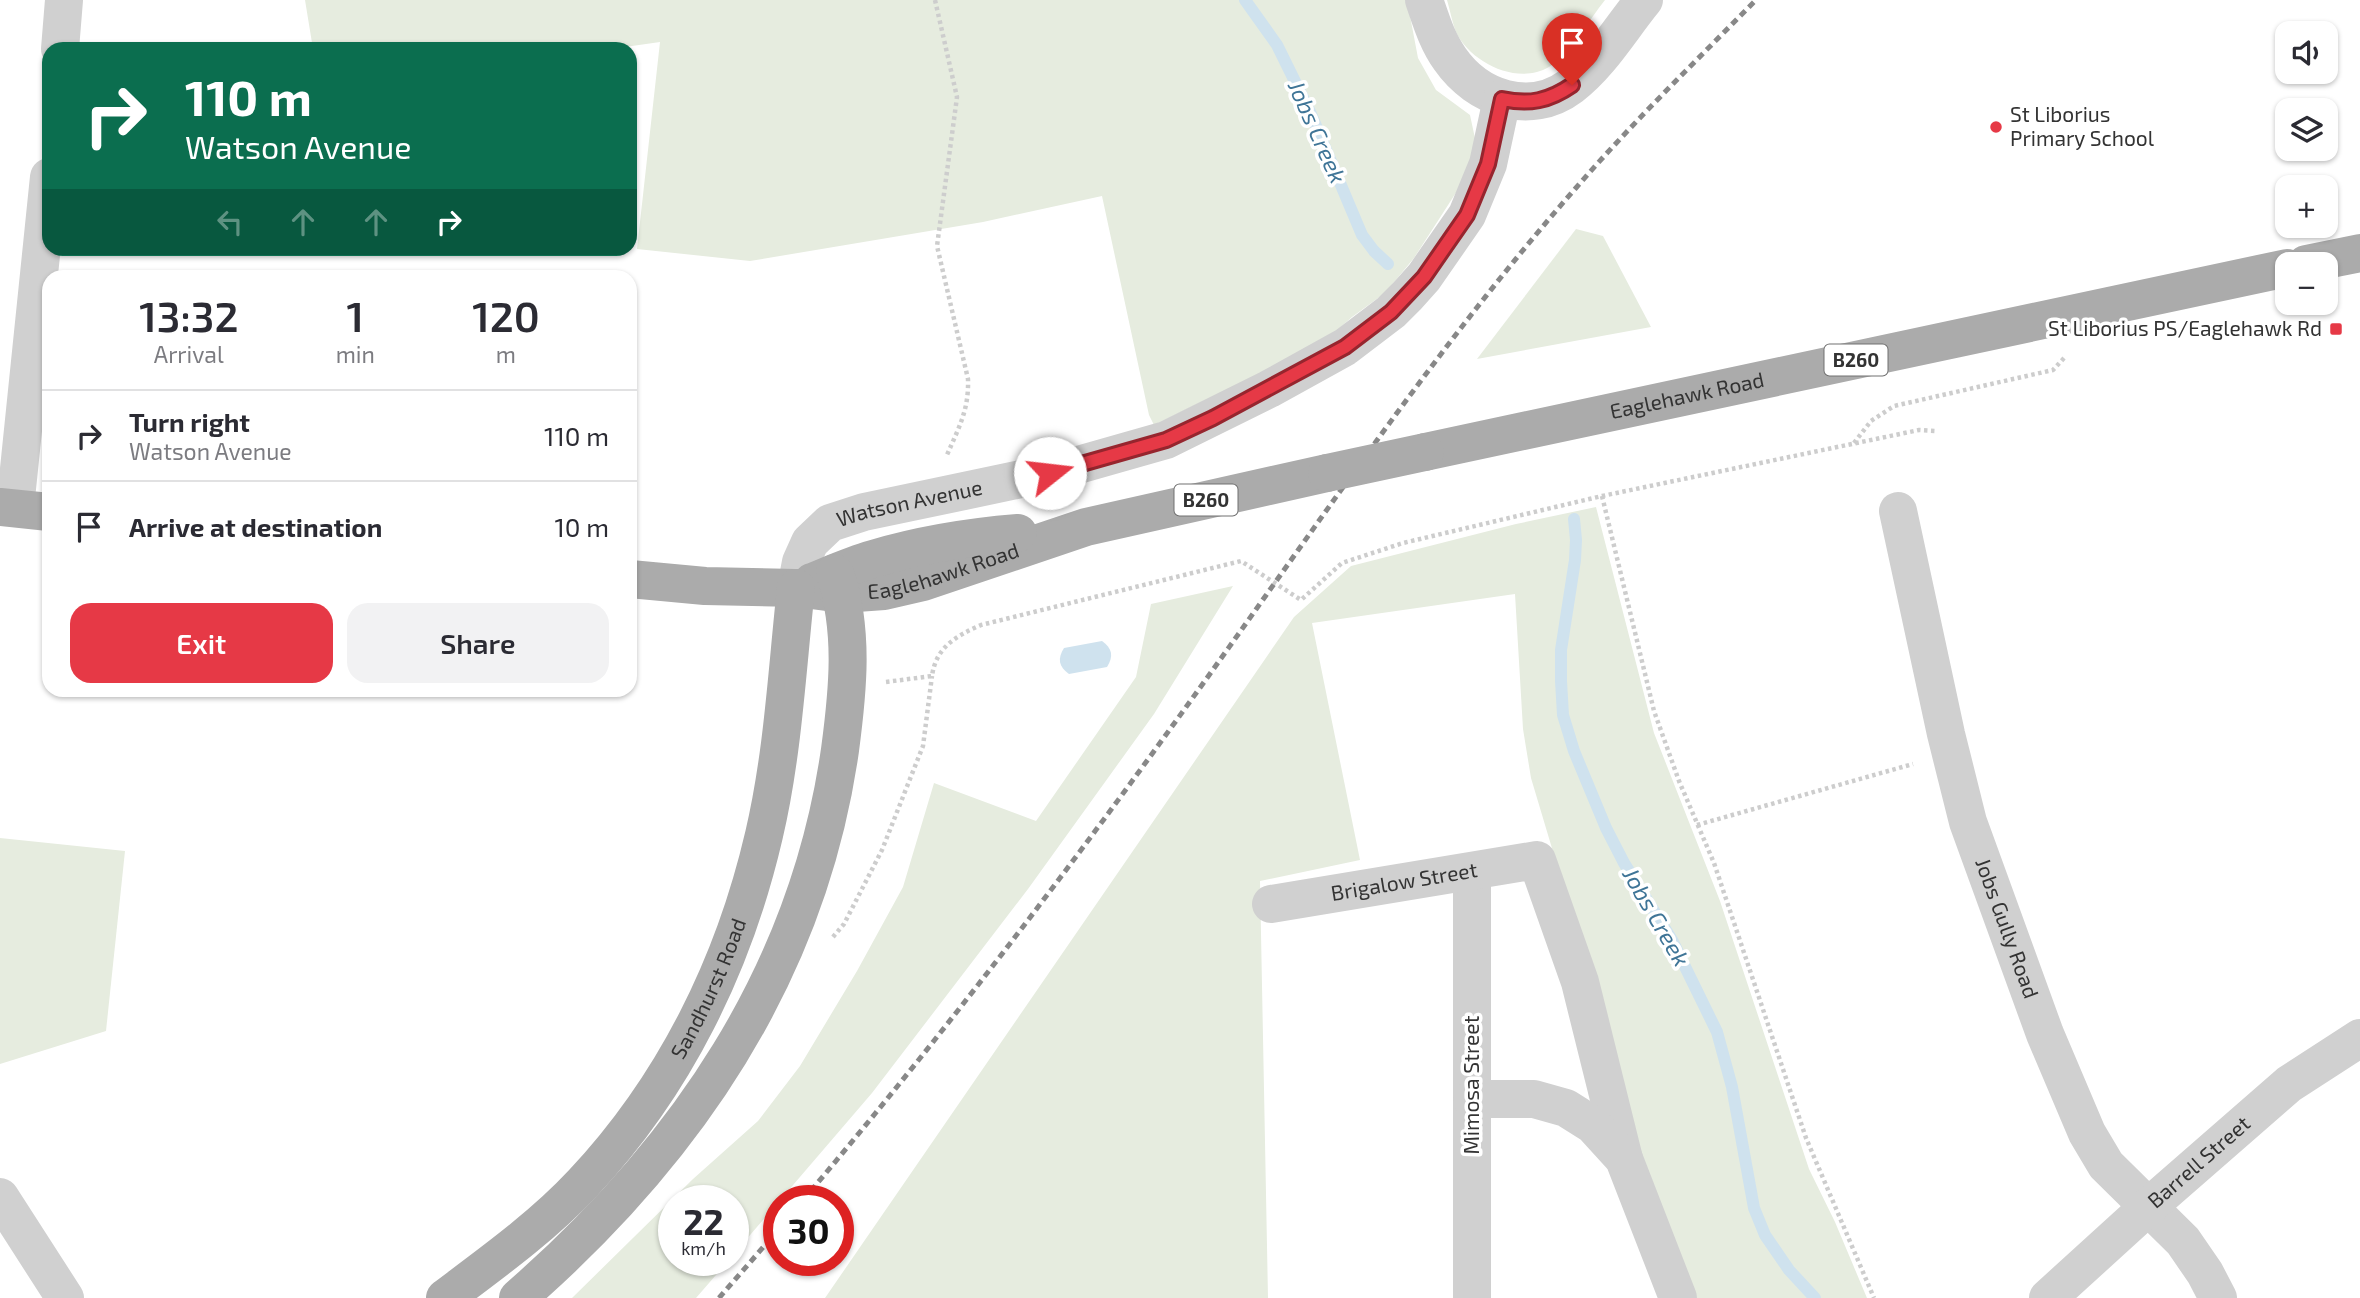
<!DOCTYPE html>
<html lang="en">
<head>
<meta charset="utf-8">
<style>
  :root { --surface:#fff; --page:#f2f2f3; --text:#2b2b33; --muted:#7c7c81; --line:#e1e1e2; --accent:#e63946 }
  body { margin:0; font-family:"Exo 2",sans-serif; background:var(--page); color:var(--text); height:100vh; display:flex; flex-direction:column; font-size:26px; white-space:nowrap }
  * { box-sizing:border-box; margin:0 }
  p { font-size:23px; color:var(--muted) }
  .icon { flex:none; width:38px; height:38px; fill:none; stroke:currentColor; stroke-width:2; stroke-linecap:round; stroke-linejoin:round }
  .map { position:relative; flex:1; overflow:hidden }
  .panel { position:absolute; left:42px; top:270px; width:595px; height:427px; display:flex; flex-direction:column; background:var(--surface); border-radius:21px; box-shadow:0 2px 5px #0004 }
  .panel>* { flex:none }
  .hud { position:absolute; left:42px; top:42px; width:595px; height:214px; border-radius:21px; box-shadow:0 2px 5px #0004; background:#0b6e4f; color:#fff; overflow:hidden }
  .tools { position:absolute; left:2275px; top:21px; display:grid; gap:14px }
  .tools a { display:grid; place-items:center; width:63px; height:63px; border-radius:14px; background:var(--surface); box-shadow:0 2px 5px #0004; font-size:35px }
  .speed { position:absolute; left:658px; top:1185px; display:flex; gap:14px; font-size:35px; font-weight:700; text-align:center }
  .speed>* { display:grid; place-content:center; width:91px; height:91px; border-radius:50%; background:var(--surface); box-shadow:0 2px 5px #0004; line-height:1 }
  .speed small { font-size:18px; font-weight:400 }
  .speed .limit { border:10px solid #d22; background:#fff; color:#111 }
  .pin { position:absolute; display:grid; place-items:center; width:60px; height:60px; color:#fff; margin:-72px -30px; border-radius:50% 50% 50% 0; rotate:-45deg; box-shadow:0 0 7px #0007 }
  .pin .icon { rotate:45deg }
  .me { position:absolute; width:77px; margin:-38px; rotate:74deg; stroke-linejoin:round; filter:drop-shadow(0 0 5px #0008) }
  .turn { display:flex; align-items:center; gap:24px; height:147px; padding:0 28px; font-size:32px }
  .turn .icon { width:91px; height:91px; stroke-width:2.5 }
  .turn b { display:block; font-size:49px; line-height:60px }
  .lanes { display:flex; align-items:center; height:66px; padding:0 28px; background:#0003; justify-content:center; gap:35px; direction:ltr }
  .lanes .off { opacity:.35 }
  .eta { display:flex; justify-content:space-evenly; align-items:center; height:119px; text-align:center }
  .eta b { font-size:42px; font-weight:600; line-height:49px }
  .primary-button { display:flex; gap:14px; margin-top:auto; padding:14px 28px }
  .primary-button a { flex:1; height:80px; border-radius:21px; background:var(--accent); color:#fff; font-size:28px; font-weight:600; line-height:80px; text-align:center }
  .primary-button a+a { background:var(--page); color:var(--text) }
  ul { padding:0; list-style:none }
  li { display:flex; align-items:center; gap:21px; height:91px; padding:0 28px; border-top:2px solid var(--line) }
  li div { flex:1 }
  li b { display:block; font-size:26px }
  li em { font-style:normal }
  .map>svg:first-child { display:block }
</style>
</head>
<body>
<div class="map">
<svg width="2360" height="1298" viewBox="0 0 2360 1298">
  <rect width="100%" height="100%" fill="#fff"/>
  <g fill="#e6ecdf">
    <path d="M 305,0 L 1407,0 L 1418,58 L 1436,90 L 1470,115 L 1476,143 L 1468,174 L 1414,258 L 1385,293 L 1352,317 L 1324,342 L 1154,425 L 1149,415 L 1102,196 L 983,222 L 750,261 L 637,249 L 660,42 L 611,49 L 483,49 L 483,46 L 472,49 L 313,49 Z"/>
    <path d="M 1447,0 L 1605,0 C 1589,20 1570,54 1549,67 C 1517,86 1470,62 1456,32 C 1452,22 1450,10 1447,0 Z"/>
    <path d="M 1576,229 L 1603,236 L 1651,327 L 1477,359 Z"/>
    <path d="M 1596,507 L 1654,733 L 1720,901 L 1809,1169 L 1835,1222 L 1867,1298 L 1691,1298 L 1631,1136 L 1580,942 L 1531,778 L 1523,729 L 1515,594 L 1312,623 L 1360,860 L 1260,881 L 1268,1298 L 825,1298 L 1294,617 L 1351,566 L 1516,524 Z"/>
    <path d="M 1233,586 L 1154,714 L 1028,889 L 872,1093 L 733,1255 L 733,1200 L 674,1200 L 674,1260 L 729,1260 L 696,1298 L 572,1298 L 693,1179 L 758,1121 L 800,1066 L 857,971 L 903,887 L 934,783 L 1036,821 L 1136,677 L 1151,604 Z"/>
    <path d="M 0,838 L 125,851 L 106,1031 L 0,1064 Z"/>
  </g>
  <path fill="#cfe2ee" d="M 1102,641 C 1112,648 1114,656 1107,667 L 1069,674 C 1059,667 1057,659 1064,648 Z"/>
  <g fill="none" stroke-linecap="round" stroke-linejoin="round">
    <g stroke="#cfe2ee" stroke-width="12">
      <path d="M 1245,0 L 1277,45 L 1311,114 L 1362,235 L 1374,251 L 1388,264"/>
      <path d="M 1574,519 L 1576,540 L 1575,560 L 1561,650 L 1561,681 L 1563,715 L 1574,751 L 1606,828 L 1624,863 L 1672,940 L 1717,1032 L 1732,1087 L 1754,1208 L 1765,1235 L 1789,1270 L 1815,1298"/>
    </g>
    <g stroke="#cdcdcd" stroke-width="4.5" stroke-dasharray="3.5 3.5" stroke-linecap="butt">
      <path d="M 935,0 L 957,97 L 937,246 L 968,379 C 969,410 959,427 947,455"/>
      <path d="M 1854,443 L 1871,421 L 1894,406 L 2053,370 L 2065,357"/>
      <path d="M 1602,496 L 1654,711 L 1679,781 L 1714,863 L 1806,1138 L 1874,1298"/>
      <path d="M 886,682 L 932,676 C 936,647 956,636 981,625 L 1241,561 L 1301,600 L 1342,563 L 1403,543 L 1602,496 L 1919,430 L 1936,431"/>
      <path d="M 1697,825 L 1913,764"/>
      <path d="M 833,937 L 844,924 L 882,850 L 923,746 L 932,676"/>
    </g>
    <g stroke="#d0d0d0" stroke-width="38">
      <path d="M 1424,0 C 1431,20 1437,41 1450,59 C 1477,98 1530,117 1571,86 C 1600,64 1621,28 1644,0"/>
      <path d="M 60,49 L 64,0"/>
      <path d="M 15,508 L 49,177"/>
      <path id="s1" d="M 1898,511 L 1946,734 L 1968,822 L 2045,1034 L 2087,1133 L 2106,1165 L 2183,1241 L 2205,1273 L 2218,1298"/>
      <path id="s2" d="M 796,588 L 801,562 L 810,542 L 830,523 L 864,512 L 1050,473 L 1166,440 L 1269,389 L 1345,347 L 1391,312 L 1407,296 L 1424,277 L 1467,215 L 1488,164 L 1502,99"/>
      <path d="M 1472,872 L 1472,1298"/>
      <path id="s3" d="M 1271,904 L 1537,860 L 1580,982 L 1624,1159"/>
      <path d="M 1472,1099 L 1534,1099 L 1566,1108 L 1593,1125 L 1624,1159 L 1678,1298"/>
      <path d="M 0,1197 L 65,1298"/>
      <path id="s4" d="M 2048,1298 L 2148,1207 L 2289,1084 L 2360,1038"/>
    </g>
    <g stroke="#ababab" stroke-width="38">
      <path d="M 2306,264 L 2360,253"/>
      <path id="s5" d="M 1425,452 L 2287,268"/>
      <path d="M 0,507 L 49,512"/>
      <path id="s6" d="M 630,579 L 705,586 L 796,588 L 842,594 L 884,591 L 923,582 L 1086,527 L 1327,473"/>
      <path d="M 812,582 C 832,574 852,565 873,559 C 920,545 969,537 1018,533"/>
      <path id="s7" d="M 445,1298 C 493,1262 543,1226 583,1183 C 675,1085 734,964 764,835 C 783,754 787,670 796,588"/>
      <path d="M 518,1298 C 686,1152 808,974 840,750 C 848,690 854,631 835,573"/>
    </g>
    <g stroke="#888" stroke-width="5" stroke-dasharray="7 5" stroke-linecap="butt">
      <path d="M 803,1200 C 951,1026 1089,843 1222,657 C 1336,498 1446,336 1575,189 C 1632,123 1695,62 1756,0"/>
      <path d="M 719,1298 L 779,1229"/>
    </g>
    <path stroke="#ababab" stroke-width="38" d="M 1327,473 L 1425,452"/>
  </g>
  <g fill="none" stroke-linecap="round" stroke-linejoin="round">
    <defs>
      <path id="route" d="M 1050,473 L 1166,440 L 1213,418 L 1345,347 L 1391,312 L 1424,277 L 1467,215 L 1488,164 L 1502,99 C 1529,105 1549,101 1572,85"/>
    </defs>
    <use href="#route" stroke="#96252e" stroke-width="18"/>
    <use href="#route" stroke="#e63946" stroke-width="12"/>
  </g>
  <g fill="#e63946" stroke="#fff" stroke-width="2.5">
    <circle cx="1996" cy="127" r="7"/>
    <rect x="2329" y="322" width="14" height="14" rx="3.5"/>
  </g>
  <g text-anchor="middle" stroke-width="7" stroke-linejoin="round" paint-order="stroke">
    <g fill="#fff" stroke="#707070" stroke-width="2">
      <rect x="1824.5" y="344.5" width="63" height="31" rx="5"/>
      <rect x="1174.5" y="484.5" width="63" height="31" rx="5"/>
    </g>
    <g font-size="19" font-weight="bold" fill="#333">
      <text x="1856" y="367">B260</text>
      <text x="1206" y="507">B260</text>
    </g>
    <g font-size="21" fill="#333" stroke="#fff" text-anchor="start">
      <text x="2010" y="122">St Liborius<tspan x="2010" dy="24">Primary School</tspan></text>
      <text x="2322" y="336" text-anchor="end">St Liborius PS/Eaglehawk Rd</text>
    </g>
    <g font-size="21" fill="#333" stroke="#fff">
      <text dy="7" stroke="none"><textPath href="#s5" startOffset="268">Eaglehawk Road</textPath></text>
      <text dy="7" stroke="none"><textPath href="#s2" startOffset="158">Watson Avenue</textPath></text>
      <text dy="7" stroke="none"><textPath href="#s6" startOffset="317">Eaglehawk Road</textPath></text>
      <text dy="7" stroke="none"><textPath href="#s3" startOffset="135">Brigalow Street</textPath></text>
      <text dy="7" stroke="none"><textPath href="#s1" startOffset="432">Jobs Gully Road</textPath></text>
      <text dy="7" stroke="none"><textPath href="#s7" startOffset="413">Sandhurst Road</textPath></text>
      <text transform="translate(1472 1085) rotate(-90)" y="7">Mimosa Street</text>
      <text dy="7" stroke="none"><textPath href="#s4" startOffset="203">Barrell Street</textPath></text>
    </g>
    <g font-size="23" font-style="italic" fill="#3f7597" stroke="#fff">
      <text transform="translate(1317 132) rotate(66)" y="8">Jobs Creek</text>
      <text transform="translate(1656 917) rotate(60)" y="8">Jobs Creek</text>
    </g>
  </g>
</svg>
<div class="tools">
<a><svg class="icon" aria-label="sound" viewBox="0 0 24 24"><path d="M4 9h4l5-4v14l-5-4H4zM17 9q2 3 0 6"/></svg></a>
<a><svg class="icon" aria-label="layers" viewBox="0 0 24 24"><path d="M12 4l9 5-9 5-9-5zM3 14l9 5 9-5"/></svg></a>
<a>+</a>
<a>−</a>
</div>
<div class="speed"><div>22<small>km/h</small></div><div class="limit">30</div></div>
<div class="pin" style="left:1572px;top:85px;background:#d93025"><svg class="icon" aria-label="arrive" viewBox="0 0 24 24"><path d="M6 21V4h12l-3 4 3 4H6"/></svg></div>
<svg class="me" style="left:1050px;top:473px" viewBox="-20 -20 40 40"><circle r="19" fill="#fff"/><path d="M0-13L10 11 0 6-10 11z" fill="#e63946"/></svg>
<div class="hud">
<div class="turn"><svg class="icon" aria-label="right" viewBox="0 0 24 24"><path d="M7 20v-9h11M14 6l5 5-5 5"/></svg><div><b>110 m</b>Watson Avenue</div></div>
<div class="lanes"><svg class="icon off" aria-label="left" viewBox="0 0 24 24"><path d="M17 20v-9H6M10 6l-5 5 5 5"/></svg><svg class="icon off" aria-label="ahead" viewBox="0 0 24 24"><path d="M12 20V5M6 11l6-6 6 6"/></svg><svg class="icon off" aria-label="ahead" viewBox="0 0 24 24"><path d="M12 20V5M6 11l6-6 6 6"/></svg><svg class="icon" aria-label="right" viewBox="0 0 24 24"><path d="M7 20v-9h11M14 6l5 5-5 5"/></svg></div>
</div>
<section class="panel">
<div class="eta">
<div><b>13:32</b><p>Arrival</p></div>
<div><b>1</b><p>min</p></div>
<div><b>120</b><p>m</p></div>
</div>
<ul>
<li><svg class="icon" aria-label="right" viewBox="0 0 24 24"><path d="M7 20v-9h11M14 6l5 5-5 5"/></svg><div><b>Turn right</b><p>Watson Avenue</p></div><em>110 m</em></li>
<li><svg class="icon" aria-label="arrive" viewBox="0 0 24 24"><path d="M6 21V4h12l-3 4 3 4H6"/></svg><div><b>Arrive at destination</b></div><em>10 m</em></li>
</ul>
<div class="primary-button"><a>Exit</a><a>Share</a></div>
</section>
</div>
</body>
</html>
